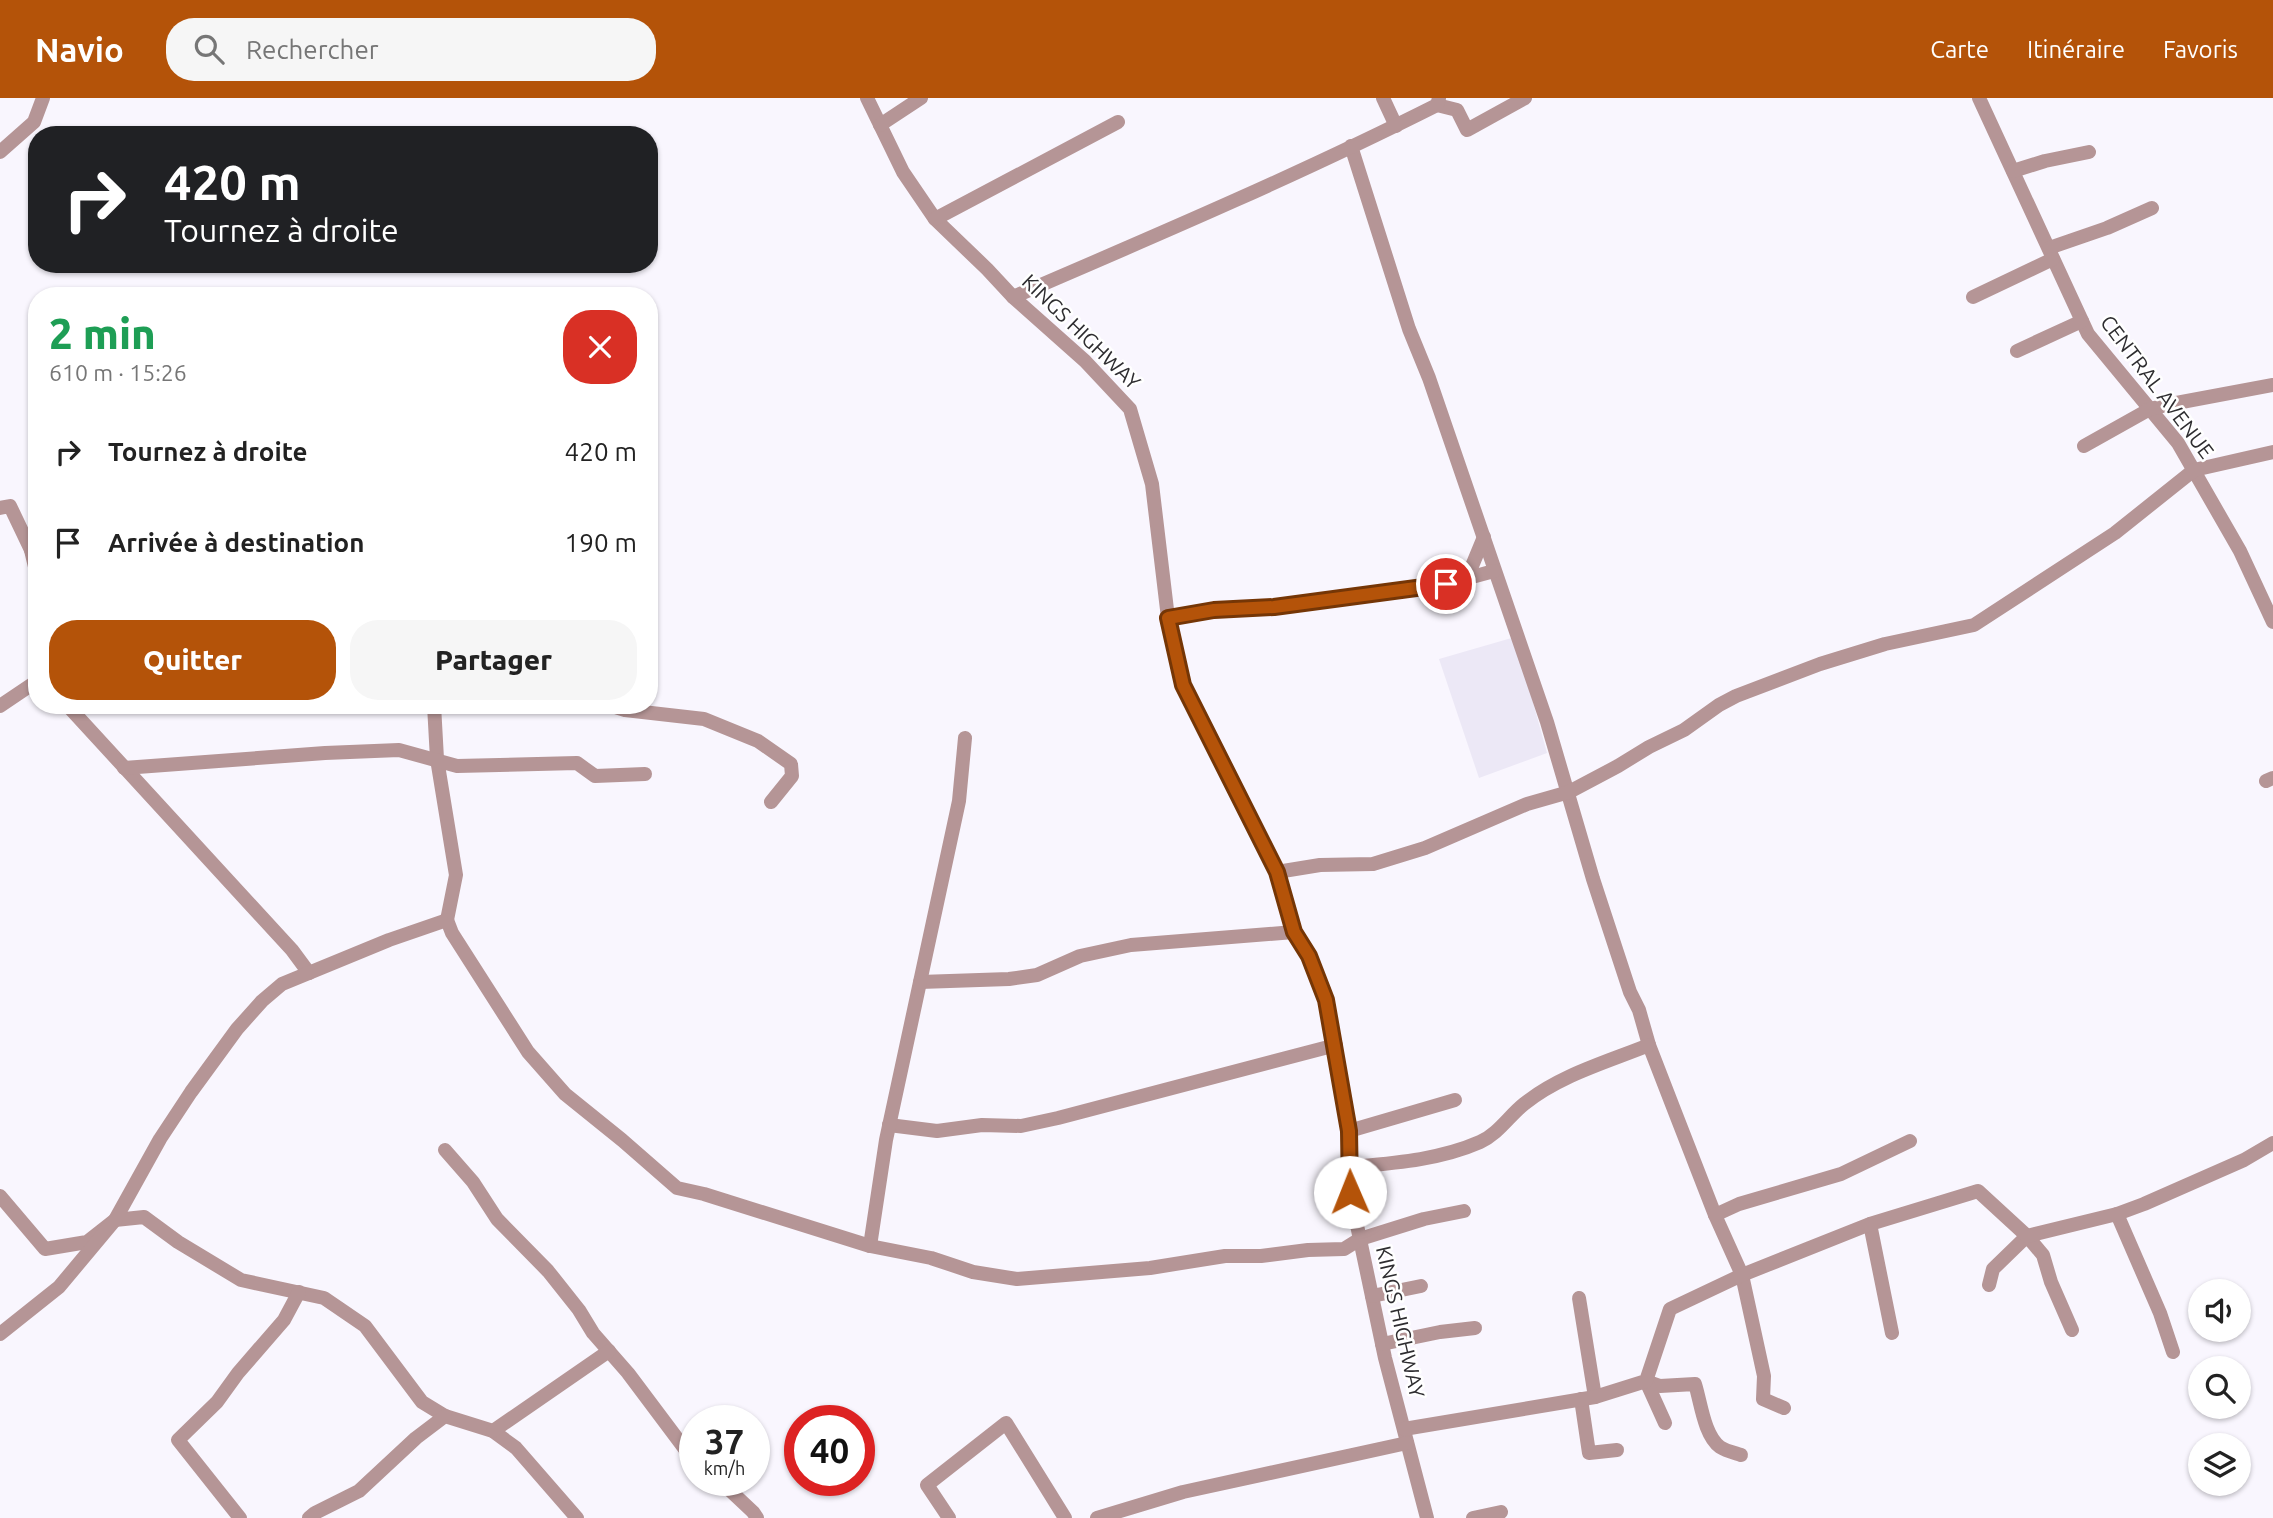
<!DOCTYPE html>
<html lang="fr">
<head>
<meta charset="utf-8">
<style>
  :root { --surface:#fff; --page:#f6f6f6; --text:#222; --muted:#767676; --accent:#b45309 }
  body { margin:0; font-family:Ubuntu,sans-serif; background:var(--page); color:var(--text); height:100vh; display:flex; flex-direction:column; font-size:26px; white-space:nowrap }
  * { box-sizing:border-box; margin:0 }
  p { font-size:23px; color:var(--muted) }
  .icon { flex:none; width:38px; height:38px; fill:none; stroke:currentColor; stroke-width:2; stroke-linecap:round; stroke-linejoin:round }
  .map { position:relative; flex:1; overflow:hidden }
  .panel { position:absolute; left:28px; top:189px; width:630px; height:427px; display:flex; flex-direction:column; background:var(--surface); border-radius:28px; box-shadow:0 2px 5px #0004 }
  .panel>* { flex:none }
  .guide { position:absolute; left:28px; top:28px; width:630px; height:147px; border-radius:28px; box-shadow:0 2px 5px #0004; background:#202124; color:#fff; overflow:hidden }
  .fabs { position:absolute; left:2188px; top:1181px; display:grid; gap:14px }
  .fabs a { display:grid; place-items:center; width:63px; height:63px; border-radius:50%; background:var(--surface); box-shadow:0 2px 5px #0004; font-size:35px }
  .speed { position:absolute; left:679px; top:1307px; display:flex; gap:14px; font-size:35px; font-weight:700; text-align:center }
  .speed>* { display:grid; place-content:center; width:91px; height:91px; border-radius:50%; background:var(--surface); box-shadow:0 2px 5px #0004; line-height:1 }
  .speed small { font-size:18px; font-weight:400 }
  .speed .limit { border:10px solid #d22; background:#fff; color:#111 }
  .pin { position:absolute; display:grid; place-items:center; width:60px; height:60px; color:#fff; margin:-30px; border:4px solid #fff; border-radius:50%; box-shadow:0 2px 7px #0007 }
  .me { position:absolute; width:77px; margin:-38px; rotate:359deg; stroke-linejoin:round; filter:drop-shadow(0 0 5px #0008) }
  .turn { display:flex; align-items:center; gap:24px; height:147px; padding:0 21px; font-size:32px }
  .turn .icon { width:91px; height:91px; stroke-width:2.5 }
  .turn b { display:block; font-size:49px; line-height:60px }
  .round { display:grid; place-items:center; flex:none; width:74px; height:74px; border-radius:28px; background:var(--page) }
  .headline { display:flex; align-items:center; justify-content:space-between; height:119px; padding:0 21px }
  h1 { font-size:42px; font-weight:800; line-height:52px; color:#1e9e55 }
  .primary-button { display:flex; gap:14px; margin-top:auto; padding:14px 21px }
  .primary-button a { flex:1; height:80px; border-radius:28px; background:var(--accent); color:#fff; font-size:28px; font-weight:800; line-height:80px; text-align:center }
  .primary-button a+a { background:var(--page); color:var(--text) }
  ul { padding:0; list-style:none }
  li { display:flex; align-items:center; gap:21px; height:91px; padding:0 21px }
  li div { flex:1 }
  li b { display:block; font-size:26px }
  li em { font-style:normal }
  header { display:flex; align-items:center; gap:42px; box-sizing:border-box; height:98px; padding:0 35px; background:var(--accent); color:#fff }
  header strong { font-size:33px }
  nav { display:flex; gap:38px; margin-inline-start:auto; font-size:24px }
  .search { width:490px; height:63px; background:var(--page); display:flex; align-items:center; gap:18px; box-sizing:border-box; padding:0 24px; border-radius:28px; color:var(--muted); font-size:26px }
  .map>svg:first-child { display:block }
</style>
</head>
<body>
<header>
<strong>Navio</strong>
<div class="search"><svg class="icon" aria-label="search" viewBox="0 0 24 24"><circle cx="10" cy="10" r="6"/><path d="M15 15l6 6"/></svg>Rechercher</div>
<nav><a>Carte</a><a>Itinéraire</a><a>Favoris</a></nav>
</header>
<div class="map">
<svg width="2273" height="1420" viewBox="0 0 2273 1420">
  <rect width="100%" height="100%" fill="#f9f6fe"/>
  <path fill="#ece8f6" d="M 1515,539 L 1547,655 L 1479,680 L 1439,561 Z"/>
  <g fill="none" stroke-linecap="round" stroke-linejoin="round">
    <g stroke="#b59596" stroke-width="14">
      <path d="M 867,0 L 903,74 L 935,121 L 987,171 L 1013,199 L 1085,263 L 1130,311 L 1152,386 L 1168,520 L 1183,587 L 1277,774 L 1294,834 L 1309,857 L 1326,902 L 1349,1033 L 1350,1094 L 1385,1260 L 1427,1420"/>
      <path d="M 1383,0 L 1396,28"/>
      <path d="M 1979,0 L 2088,236 L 2178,345 L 2240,453 L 2273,524"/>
      <path d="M 1437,7 L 1457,12 L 1467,32 L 1525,0"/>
      <path d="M 880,27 L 921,0"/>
      <path d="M 1351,48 L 1409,231 L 1429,280 L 1547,624 L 1593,781 L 1630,894 L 1639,912 L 1649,947 L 1673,1009 L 1715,1117 L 1742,1177 L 1764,1278 L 1763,1301 L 1784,1310"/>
      <path d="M 0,54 L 34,24 L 43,0"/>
      <path d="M 2013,73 L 2045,63 L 2089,54"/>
      <path d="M 935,121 L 1118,24"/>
      <path d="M 2049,150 L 2107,130 L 2152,110"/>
      <path d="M 1013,199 C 1155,138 1298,77 1437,7 L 1439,0"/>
      <path d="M 1973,199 L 2053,161"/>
      <path d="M 2017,253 L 2082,223"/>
      <path d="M 2084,348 L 2150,311 L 2171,306 L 2273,287"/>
      <path d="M 0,410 L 10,408 L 31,452"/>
      <path d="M 37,450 L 31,452 L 37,477"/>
      <path d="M 1460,481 L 1472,468 L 1484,439"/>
      <path d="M 1168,520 L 1214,512 L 1274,509 L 1446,486 L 1494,473"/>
      <path d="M 67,607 L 292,852 L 309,875"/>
      <path d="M 434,607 L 437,661 L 456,777 L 447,822"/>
      <path d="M 609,607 L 625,612 L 704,621 L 758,643 L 791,666 L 792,678 L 771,704"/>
      <path d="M 0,608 L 37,583"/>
      <path d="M 124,670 L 325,655 L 399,652 L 457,668 L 577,665 L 595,678 L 645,676"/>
      <path d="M 2266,683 L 2273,680"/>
      <path d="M 1277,774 L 1320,767 L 1373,766 L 1425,750 L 1527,706 L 1569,694 L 1618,668 L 1649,649 L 1684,632 L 1719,607 L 1736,598 L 1820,566 L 1885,546 L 1974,527 L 2115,435 L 2194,372 L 2273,354"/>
      <path d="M 920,884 L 1009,881 L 1037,877 L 1080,858 L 1131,847 L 1294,834"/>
      <path d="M 889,1027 L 937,1033 L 982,1027 L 1021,1028 L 1058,1020 L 1336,947"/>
      <path d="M 1349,1033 L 1455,1002"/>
      <path d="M 445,1052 L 473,1084 L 497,1121 L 548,1173 L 579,1212 L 593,1235 L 628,1275 L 685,1351 L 695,1360"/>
      <path d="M 1350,1069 C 1394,1065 1439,1062 1480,1044 C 1498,1036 1509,1018 1524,1006 C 1560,977 1607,964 1649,947"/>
      <path d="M 0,1098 L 45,1151 L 87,1144 L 115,1122 L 144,1119 L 178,1144 L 241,1182 L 324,1200 L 365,1228 L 422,1304 L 445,1318 L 493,1333 L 516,1350 L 577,1420"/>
      <path d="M 2117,1116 L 2160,1215 L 2173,1254"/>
      <path d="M 1715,1117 L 1739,1106 L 1841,1076 L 1910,1043"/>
      <path d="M 1870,1126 L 1892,1235"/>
      <path d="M 870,1148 L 886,1042 L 959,703 L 965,640"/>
      <path d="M 1989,1187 L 1993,1171 L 2027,1138 L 2043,1157 L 2051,1184 L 2072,1232"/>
      <path d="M 1372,1198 L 1421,1188"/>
      <path d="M 1579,1200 L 1595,1299"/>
      <path d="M 0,1236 L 59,1189 L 115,1122 L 160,1041 L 191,994 L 237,931 L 262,903 L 282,886 L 389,842 L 447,822 L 452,835 L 528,954 L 565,996 L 622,1042 L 677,1090 L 704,1096 L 870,1148 L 931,1160 L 973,1174 L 1017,1181 L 1150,1170 L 1225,1158 L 1261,1158 L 1308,1152 L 1344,1151 L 1360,1141 L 1424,1121 L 1464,1113"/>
      <path d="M 1382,1246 L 1440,1234 L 1475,1230"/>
      <path d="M 1646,1283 L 1660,1288 L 1695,1286 C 1701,1305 1704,1337 1720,1349 C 1726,1353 1735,1355 1741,1357"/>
      <path d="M 1646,1283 L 1665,1325"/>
      <path d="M 1581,1301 L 1589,1355 L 1617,1352"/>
      <path d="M 1404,1331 L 1595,1299 L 1646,1283 L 1670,1211 L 1742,1177 L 1870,1126 L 1978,1093 L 2027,1138 L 2117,1116 L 2144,1106 L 2244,1062 L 2273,1045"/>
      <path d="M 493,1333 L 609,1253"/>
      <path d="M 719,1382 L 753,1414 L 757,1420"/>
      <path d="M 240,1420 L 178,1342 L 217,1304 L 238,1275 L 284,1222 L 299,1194"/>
      <path d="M 309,1420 L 315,1415 L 359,1393 L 416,1340 L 445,1318"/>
      <path d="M 949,1420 L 927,1387 L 1006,1325 L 1065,1420"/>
      <path d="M 1097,1420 L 1183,1394 L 1407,1345"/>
      <path d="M 1473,1420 L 1501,1414"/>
    </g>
  </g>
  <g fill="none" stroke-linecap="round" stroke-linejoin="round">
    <defs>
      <path id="route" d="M 1350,1094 L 1349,1033 L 1326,902 L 1309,858 L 1294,834 L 1277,774 L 1183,587 L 1168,520 L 1214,512 L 1274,509 L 1446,486"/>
    </defs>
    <use href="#route" stroke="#753606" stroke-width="18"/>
    <use href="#route" stroke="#b45309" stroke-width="12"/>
  </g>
  <g text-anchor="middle" stroke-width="5" stroke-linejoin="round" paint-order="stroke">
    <g font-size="21" fill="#2e2d30" stroke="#fff">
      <text transform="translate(1081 234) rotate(44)" y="7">KINGS HIGHWAY</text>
      <text transform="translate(2157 289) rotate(53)" y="7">CENTRAL AVENUE</text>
      <text transform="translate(1400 1224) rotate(77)" y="7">KINGS HIGHWAY</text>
    </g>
  </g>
</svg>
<div class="fabs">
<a><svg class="icon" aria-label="sound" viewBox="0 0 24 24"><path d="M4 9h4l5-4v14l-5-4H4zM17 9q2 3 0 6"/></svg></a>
<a><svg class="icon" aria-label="search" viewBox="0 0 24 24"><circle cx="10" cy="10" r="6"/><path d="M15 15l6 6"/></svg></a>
<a><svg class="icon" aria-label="layers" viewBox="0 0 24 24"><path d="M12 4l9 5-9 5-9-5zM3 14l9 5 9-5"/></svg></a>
</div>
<div class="speed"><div>37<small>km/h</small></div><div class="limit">40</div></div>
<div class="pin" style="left:1446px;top:486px;background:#d93025"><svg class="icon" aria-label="arrive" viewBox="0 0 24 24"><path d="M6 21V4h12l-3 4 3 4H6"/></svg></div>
<svg class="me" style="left:1350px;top:1094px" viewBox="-20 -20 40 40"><circle r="19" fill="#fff"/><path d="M0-13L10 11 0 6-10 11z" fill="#b45309"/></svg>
<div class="guide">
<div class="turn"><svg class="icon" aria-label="right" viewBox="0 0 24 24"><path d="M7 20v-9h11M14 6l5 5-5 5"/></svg><div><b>420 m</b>Tournez à droite</div></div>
</div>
<section class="panel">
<div class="headline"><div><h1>2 min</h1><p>610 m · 15:26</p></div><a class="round" style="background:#d93025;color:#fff"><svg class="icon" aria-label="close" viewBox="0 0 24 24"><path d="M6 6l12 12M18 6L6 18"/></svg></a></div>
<ul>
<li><svg class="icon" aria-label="right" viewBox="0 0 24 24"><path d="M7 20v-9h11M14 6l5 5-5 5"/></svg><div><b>Tournez à droite</b></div><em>420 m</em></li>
<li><svg class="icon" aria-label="arrive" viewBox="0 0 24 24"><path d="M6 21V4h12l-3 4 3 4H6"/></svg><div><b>Arrivée à destination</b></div><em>190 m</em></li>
</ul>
<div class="primary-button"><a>Quitter</a><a>Partager</a></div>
</section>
</div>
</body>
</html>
